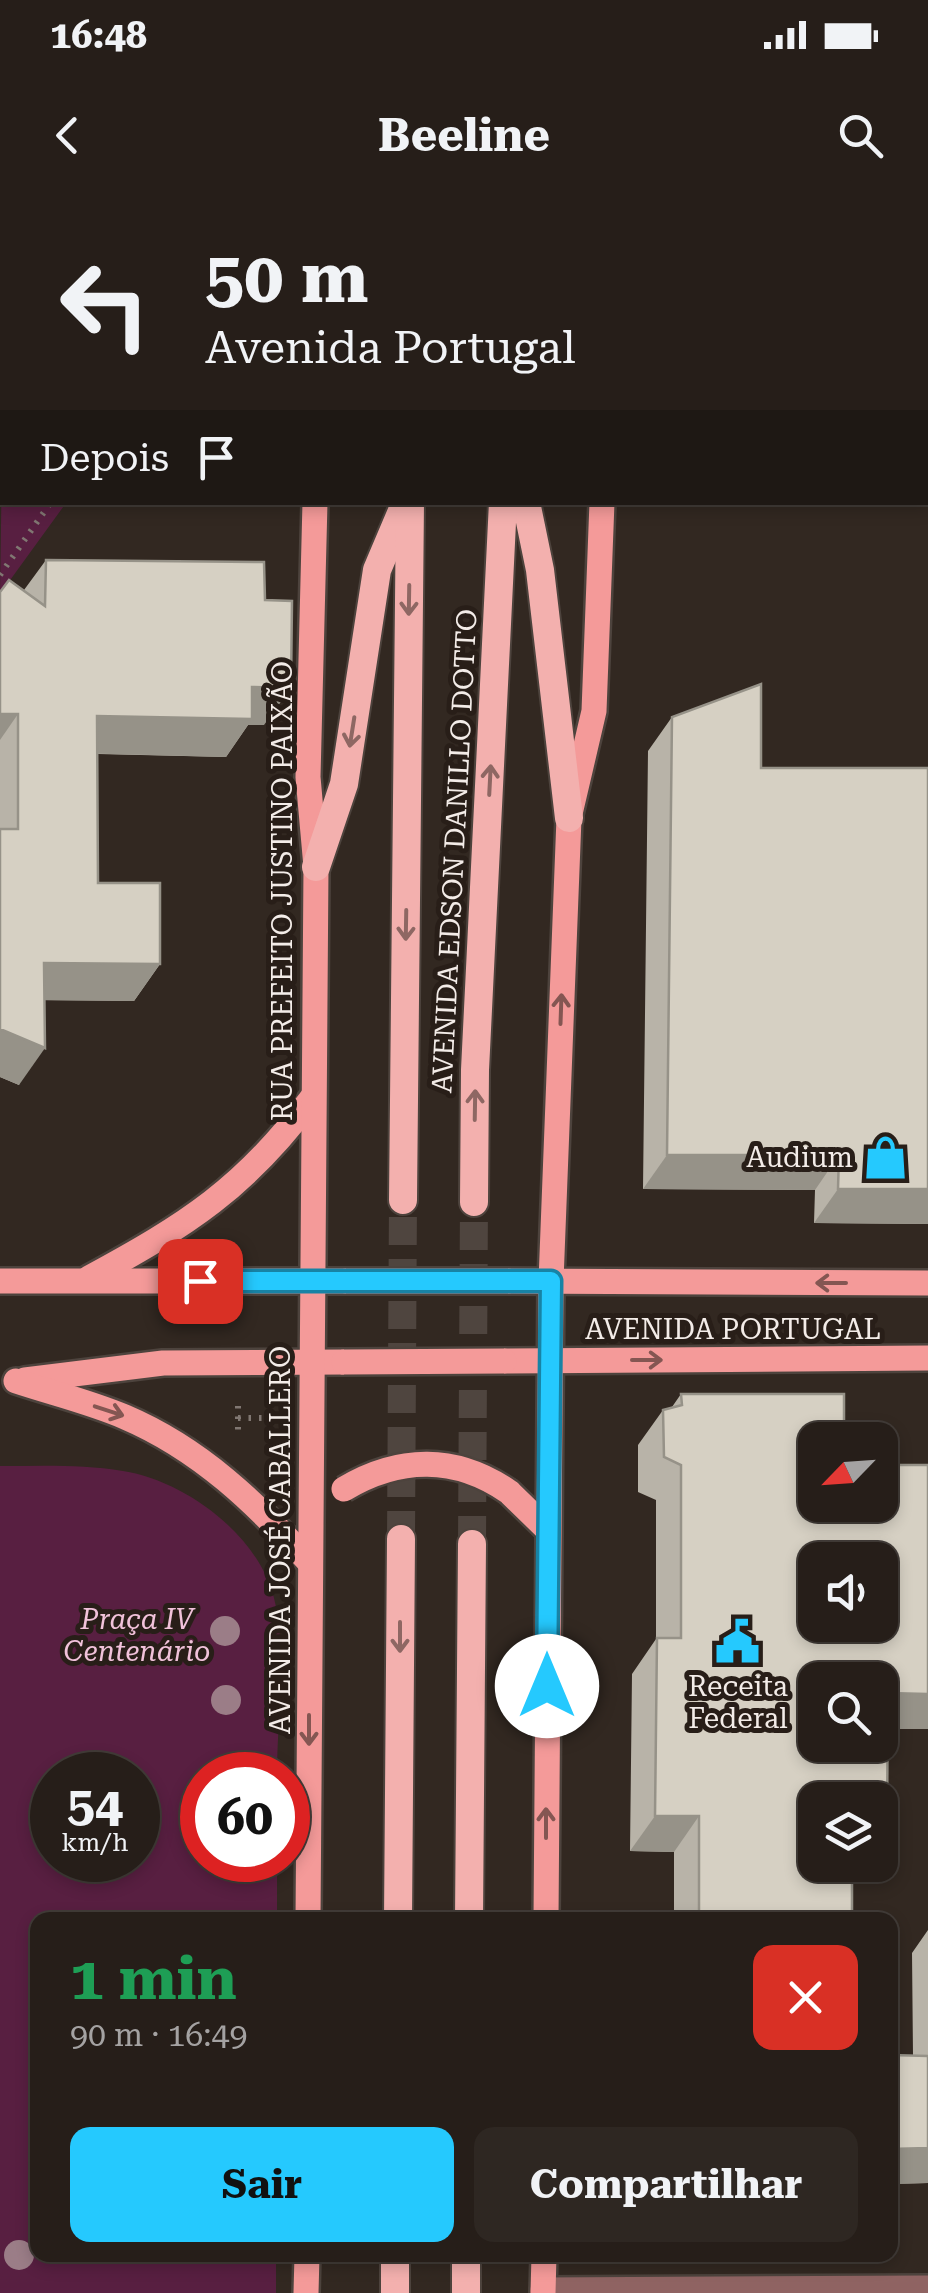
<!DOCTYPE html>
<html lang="pt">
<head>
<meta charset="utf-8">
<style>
  :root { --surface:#261e19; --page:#2e2722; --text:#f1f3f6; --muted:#a4a2a2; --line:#423c38; --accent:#25c9fe }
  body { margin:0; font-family:"Roboto Serif",serif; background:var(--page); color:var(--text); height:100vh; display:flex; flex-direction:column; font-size:38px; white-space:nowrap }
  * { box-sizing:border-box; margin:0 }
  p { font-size:32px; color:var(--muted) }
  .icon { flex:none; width:55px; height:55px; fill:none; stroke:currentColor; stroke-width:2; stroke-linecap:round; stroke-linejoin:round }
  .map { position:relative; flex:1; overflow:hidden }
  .panel { position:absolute; left:30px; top:1712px; width:868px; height:350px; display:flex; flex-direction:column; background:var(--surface); border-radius:20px; box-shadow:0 5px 15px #0003,0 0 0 2px var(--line) }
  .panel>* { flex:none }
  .top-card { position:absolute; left:0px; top:0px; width:930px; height:305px; box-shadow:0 5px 15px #0003,0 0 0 2px var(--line); background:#261e19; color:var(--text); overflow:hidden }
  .needle { width:65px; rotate:245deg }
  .controls { position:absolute; left:798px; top:1222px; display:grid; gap:20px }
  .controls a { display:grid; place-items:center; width:100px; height:100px; border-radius:20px; background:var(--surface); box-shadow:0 5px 15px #0003,0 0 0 2px var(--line); font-size:50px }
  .speed { position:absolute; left:30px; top:1552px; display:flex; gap:20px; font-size:50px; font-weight:700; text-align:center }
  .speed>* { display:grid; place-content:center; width:130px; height:130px; border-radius:50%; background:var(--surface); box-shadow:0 5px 15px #0003,0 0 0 2px var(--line); line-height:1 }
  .speed small { font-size:25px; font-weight:400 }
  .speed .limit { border:15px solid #d22; background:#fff; color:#111 }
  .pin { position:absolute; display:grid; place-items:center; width:85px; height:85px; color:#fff; margin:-42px; border-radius:20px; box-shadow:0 5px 15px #0006 }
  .me { position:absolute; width:110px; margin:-55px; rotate:0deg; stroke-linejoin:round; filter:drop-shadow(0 0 8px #0008) }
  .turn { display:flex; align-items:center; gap:35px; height:210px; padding:0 40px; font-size:45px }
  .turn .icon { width:130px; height:130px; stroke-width:2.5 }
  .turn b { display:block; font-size:70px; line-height:85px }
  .then { display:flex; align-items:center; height:95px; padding:0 40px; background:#0003; gap:20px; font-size:38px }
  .round { display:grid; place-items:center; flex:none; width:105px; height:105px; border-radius:20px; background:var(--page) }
  .headline { display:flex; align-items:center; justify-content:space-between; height:170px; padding:0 40px }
  h1 { font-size:60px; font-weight:700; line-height:75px; color:#1e9e55 }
  .button { display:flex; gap:20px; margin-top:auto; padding:20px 40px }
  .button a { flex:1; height:115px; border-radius:20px; background:var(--accent); color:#111; font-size:40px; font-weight:700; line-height:115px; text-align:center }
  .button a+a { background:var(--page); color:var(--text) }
  .status { display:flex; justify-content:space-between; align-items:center; height:70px; padding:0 50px; background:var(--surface); direction:ltr }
  .status svg { height:28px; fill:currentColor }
  header { display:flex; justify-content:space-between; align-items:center; height:130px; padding:0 40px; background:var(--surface); font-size:45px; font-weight:700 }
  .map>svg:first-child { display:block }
</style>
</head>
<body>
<div class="status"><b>16:48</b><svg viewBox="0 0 49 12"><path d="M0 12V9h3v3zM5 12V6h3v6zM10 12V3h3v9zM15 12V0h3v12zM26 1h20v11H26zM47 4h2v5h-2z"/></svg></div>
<header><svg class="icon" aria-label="back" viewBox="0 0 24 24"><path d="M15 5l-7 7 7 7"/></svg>Beeline<svg class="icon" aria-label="search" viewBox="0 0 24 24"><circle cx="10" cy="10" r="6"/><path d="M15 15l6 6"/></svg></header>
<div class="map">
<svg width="928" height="2093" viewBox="0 0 928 2093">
  <rect width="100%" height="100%" fill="#322821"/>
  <g fill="#581f41" fill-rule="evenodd">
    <path d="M 2,257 L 2,302 L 66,303 L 0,394 Z"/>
    <path d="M 0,1266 C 41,1266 82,1264 123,1271 C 186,1281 258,1335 274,1398 C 287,1449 277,1522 277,1575 L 202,1575 L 202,1660 L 277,1660 L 277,1720 L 38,1720 L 38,2055 L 276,2055 L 276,2093 L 0,2093 ZM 138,1575 L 138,1660 L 52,1660 L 52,1575 Z"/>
  </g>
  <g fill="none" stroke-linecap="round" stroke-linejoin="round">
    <g stroke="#4f453f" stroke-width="28" stroke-dasharray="28 14" stroke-linecap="butt">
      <path d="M 401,1339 L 403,1000"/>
      <path d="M 472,1344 L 474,1002"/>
    </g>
    <defs>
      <path id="minor" d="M 543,2090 L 928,2088"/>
      <g id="primary">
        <path d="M 267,0 L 272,2"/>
        <path d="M 137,2 L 146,0"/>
        <path d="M 322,2 L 322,0"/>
        <path d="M 613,2 L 613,0"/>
        <path d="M 0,158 L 2,152"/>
        <path d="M 89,1078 C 187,1025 245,988 312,898"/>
        <path d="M 0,1081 L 346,1081"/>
        <path d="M 508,1081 L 928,1083"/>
        <path d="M 504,1161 L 928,1158"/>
        <path d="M 25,1180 L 163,1163 L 344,1162"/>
        <path d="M 16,1181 C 52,1193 90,1202 125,1217 C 200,1249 256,1303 310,1363"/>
        <path d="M 509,1292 L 548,1330"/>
        <path d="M 308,1720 L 316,667 L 308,577 L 315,302"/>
        <path d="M 546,1720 L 551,1081 L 569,618 L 594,511 L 602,302"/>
        <path d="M 306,2093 L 307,2055"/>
        <path d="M 543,2093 L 544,2055"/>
      </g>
      <g id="trunk">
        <path d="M 40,2 L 42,0"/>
        <path d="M 418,2 L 418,0"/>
        <path d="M 516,2 L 516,0"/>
        <path d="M 0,53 L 2,50"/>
        <path d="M 526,302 L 540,370 L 569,618"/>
        <path d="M 316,667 L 344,584 L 377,370 L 405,304"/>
        <path d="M 403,1000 L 410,302"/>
        <path d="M 474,1002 L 475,870 L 503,302"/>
        <path d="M 398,1720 L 401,1339"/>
        <path d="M 469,1720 L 472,1344"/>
        <path d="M 395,2093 L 395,2055"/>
        <path d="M 466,2093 L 466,2055"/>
      </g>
    </defs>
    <use href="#minor" stroke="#4d433d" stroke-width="30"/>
    <use href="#primary" stroke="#4d433d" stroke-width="30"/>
    <use href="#trunk" stroke="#4d433d" stroke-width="32"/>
    <g stroke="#807772" stroke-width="6" stroke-dasharray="2.5 8" stroke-linecap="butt">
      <path d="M 0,375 L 51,302"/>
      <path d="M 238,1206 L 238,1233"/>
      <path d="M 238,1218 L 267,1218"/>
    </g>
    <use href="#minor" stroke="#8f6362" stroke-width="25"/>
    <use href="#primary" stroke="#f49a99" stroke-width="25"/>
    <use href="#trunk" stroke="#f3b0ae" stroke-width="28"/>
    <defs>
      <g id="primary-bridge">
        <path d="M 346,1081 L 508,1081"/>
        <path d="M 344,1162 L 504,1161"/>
        <path d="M 344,1289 C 399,1256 456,1255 509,1292"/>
      </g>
    </defs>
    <use href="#primary-bridge" stroke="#4d433d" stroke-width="30" stroke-linecap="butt"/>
    <use href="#primary-bridge" stroke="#f49a99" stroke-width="25"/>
  </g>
  <g fill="#9b7d87">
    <circle cx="225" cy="1431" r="15"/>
    <circle cx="226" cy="1500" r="15"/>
    <circle cx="19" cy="2055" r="15"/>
  </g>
  <g fill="#b8b3a8">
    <rect x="753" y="0" width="175" height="2"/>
    <path d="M 46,360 L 264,525 L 248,525 L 226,557 L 98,554 L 98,683 L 160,764 L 134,801 L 45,800 L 19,885 L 0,877 L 0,392 L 24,390 Z"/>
    <path d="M 672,517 L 761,568 L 928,568 L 928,1024 L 814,1023 L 815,990 L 643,989 L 648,551 Z"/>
    <path d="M 681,1194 L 815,1240 L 888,1529 L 815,1600 L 852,1720 L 674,1720 L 674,1652 L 630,1651 L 632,1474 L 656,1439 L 656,1300 L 638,1292 L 638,1245 L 663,1210 L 672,1207 Z"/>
    <path d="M 928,1730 L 928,1983 L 890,1984 L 913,1856 L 912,1753 Z"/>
  </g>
  <g fill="#969288">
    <path d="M 252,487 L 291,488 L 264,525 L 248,525 L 226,557 L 71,553 L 97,516 Z"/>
    <path d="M 0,514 L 18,514 L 0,540 Z"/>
    <path d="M 44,763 L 160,764 L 134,801 L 18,800 Z"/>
    <path d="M 0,829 L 45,848 L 19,885 L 0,877 Z"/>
    <path d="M 667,955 L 839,955 L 815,990 L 643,989 Z"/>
    <path d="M 838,989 L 928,989 L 928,1024 L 814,1023 Z"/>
    <path d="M 888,1493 L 928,1494 L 928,1529 L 880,1529 Z"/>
    <path d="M 655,1616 L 699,1616 L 674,1652 L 630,1651 Z"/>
    <path d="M 928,1948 L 928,1983 L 890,1984 L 890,1949 Z"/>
  </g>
  <g fill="#d6d0c3" stroke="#969288" stroke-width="2.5" fill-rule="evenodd">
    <path d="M 768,0 L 928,0 L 928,225 L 928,2 L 768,2 Z"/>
    <path d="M 46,360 L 264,362 L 265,400 L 292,401 L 291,488 L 252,487 L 252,519 L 97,516 L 98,683 L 160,683 L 160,764 L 44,763 L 45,848 L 0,829 L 0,629 L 18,629 L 18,514 L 0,514 L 0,392 L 9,380 L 45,406 Z"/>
    <path d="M 761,484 L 761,568 L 928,568 L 928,989 L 838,989 L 839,955 L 667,955 L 672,517 Z"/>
    <path d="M 681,1194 L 844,1194 L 844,1240 L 815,1240 L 815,1305 L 880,1305 L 880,1265 L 928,1265 L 928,1494 L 888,1493 L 887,1616 L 880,1616 L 880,1600 L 815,1600 L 815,1665 L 852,1665 L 852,1720 L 684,1720 L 684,1715 L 699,1715 L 699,1616 L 655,1616 L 657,1438 L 681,1438 L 681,1265 L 664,1257 L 663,1210 L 682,1205 ZM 815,1360 L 880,1360 L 880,1425 L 815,1425 ZM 815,1480 L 880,1480 L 880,1545 L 815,1545 Z"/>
    <path d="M 890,1855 L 928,1856 L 928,1948 L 890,1949 Z"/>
  </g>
  <defs><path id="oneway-shaft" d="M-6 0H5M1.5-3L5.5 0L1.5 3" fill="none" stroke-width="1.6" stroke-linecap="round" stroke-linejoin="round" transform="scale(2.5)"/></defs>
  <g stroke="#8e6763">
    <use href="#oneway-shaft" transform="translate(409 400) rotate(91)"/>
    <use href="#oneway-shaft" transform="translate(352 532) rotate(99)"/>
    <use href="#oneway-shaft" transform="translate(490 580) rotate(-87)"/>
    <use href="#oneway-shaft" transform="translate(406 725) rotate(91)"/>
    <use href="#oneway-shaft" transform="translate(475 905) rotate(-89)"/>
    <use href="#oneway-shaft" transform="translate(400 1437) rotate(90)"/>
  </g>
  <g stroke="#845652">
    <use href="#oneway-shaft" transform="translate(561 809) rotate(-88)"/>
    <use href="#oneway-shaft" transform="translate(831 1083) rotate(-180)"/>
    <use href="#oneway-shaft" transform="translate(647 1160)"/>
    <use href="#oneway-shaft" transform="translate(109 1211) rotate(18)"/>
    <use href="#oneway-shaft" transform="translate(309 1530) rotate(90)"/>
    <use href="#oneway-shaft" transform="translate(546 1623) rotate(-90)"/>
  </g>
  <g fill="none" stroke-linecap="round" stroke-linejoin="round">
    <defs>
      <path id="route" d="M 200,1081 L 551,1081 L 547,1486"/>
    </defs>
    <use href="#route" stroke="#1883a5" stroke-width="25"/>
    <use href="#route" stroke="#25c9fe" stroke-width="18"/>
  </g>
  <defs>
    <symbol id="shop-bare" viewBox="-9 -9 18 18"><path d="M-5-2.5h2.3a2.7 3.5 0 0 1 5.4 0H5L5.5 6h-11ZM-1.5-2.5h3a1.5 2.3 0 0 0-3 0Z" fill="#25c9fe" stroke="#281e18" stroke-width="2.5" paint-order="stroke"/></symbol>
    <symbol id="civic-bare" viewBox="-9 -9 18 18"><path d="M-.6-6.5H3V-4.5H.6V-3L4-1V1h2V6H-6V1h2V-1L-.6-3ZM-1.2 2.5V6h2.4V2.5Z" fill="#25c9fe" stroke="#281e18" stroke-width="2.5" paint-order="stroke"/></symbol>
  </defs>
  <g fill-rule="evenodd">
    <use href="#shop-bare" x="854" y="926" width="63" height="63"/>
    <use href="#civic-bare" x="706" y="1410" width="63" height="63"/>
  </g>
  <g text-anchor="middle" stroke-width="10" stroke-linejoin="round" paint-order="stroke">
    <g font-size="28" fill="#f3ece8" stroke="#281e18">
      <text transform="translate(454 651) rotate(-87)" y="10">AVENIDA EDSON DANILLO DOTTO</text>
      <text transform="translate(282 691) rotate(-90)" y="10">RUA PREFEITO JUSTINO PAIXÃO</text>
      <text x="733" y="1139">AVENIDA PORTUGAL</text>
      <text transform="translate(280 1340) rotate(-90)" y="10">AVENIDA JOSÉ CABALLERO</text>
    </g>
    <g font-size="28" fill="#f3ece8" stroke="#281e18" text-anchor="end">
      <text x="853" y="967">Audium</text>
      <text x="738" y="1496" text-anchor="middle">Receita<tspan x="738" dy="32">Federal</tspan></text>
    </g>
    <g font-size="28" font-style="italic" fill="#f1c2da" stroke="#281e18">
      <text x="137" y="1429">Praça IV<tspan x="137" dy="32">Centenário</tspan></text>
    </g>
  </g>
</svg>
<div class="controls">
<a><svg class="needle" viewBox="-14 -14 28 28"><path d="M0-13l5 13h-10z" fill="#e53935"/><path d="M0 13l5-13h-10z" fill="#a4a2a2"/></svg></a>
<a><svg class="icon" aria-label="sound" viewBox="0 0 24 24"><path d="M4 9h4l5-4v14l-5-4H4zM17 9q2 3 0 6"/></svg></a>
<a><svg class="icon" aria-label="search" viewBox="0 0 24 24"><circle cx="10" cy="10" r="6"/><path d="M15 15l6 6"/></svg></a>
<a><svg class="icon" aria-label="layers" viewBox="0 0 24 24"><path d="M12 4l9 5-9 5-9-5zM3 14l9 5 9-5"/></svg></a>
</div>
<div class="speed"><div>54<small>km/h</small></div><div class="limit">60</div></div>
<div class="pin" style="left:200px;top:1081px;background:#d93025"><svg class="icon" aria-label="arrive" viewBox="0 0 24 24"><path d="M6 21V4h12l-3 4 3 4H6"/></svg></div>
<svg class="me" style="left:547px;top:1486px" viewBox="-20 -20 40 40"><circle r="19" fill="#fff"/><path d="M0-13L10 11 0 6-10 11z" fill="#25c9fe"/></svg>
<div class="top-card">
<div class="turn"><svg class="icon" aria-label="left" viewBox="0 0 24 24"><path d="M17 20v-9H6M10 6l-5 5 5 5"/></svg><div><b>50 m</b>Avenida Portugal</div></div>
<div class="then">Depois<svg class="icon" aria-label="arrive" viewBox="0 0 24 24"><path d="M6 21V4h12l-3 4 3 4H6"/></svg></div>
</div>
<section class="panel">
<div class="headline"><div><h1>1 min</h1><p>90 m · 16:49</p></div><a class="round" style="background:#d93025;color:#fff"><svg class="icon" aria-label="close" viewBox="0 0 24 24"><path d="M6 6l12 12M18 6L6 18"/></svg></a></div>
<div class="button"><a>Sair</a><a>Compartilhar</a></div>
</section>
</div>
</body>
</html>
